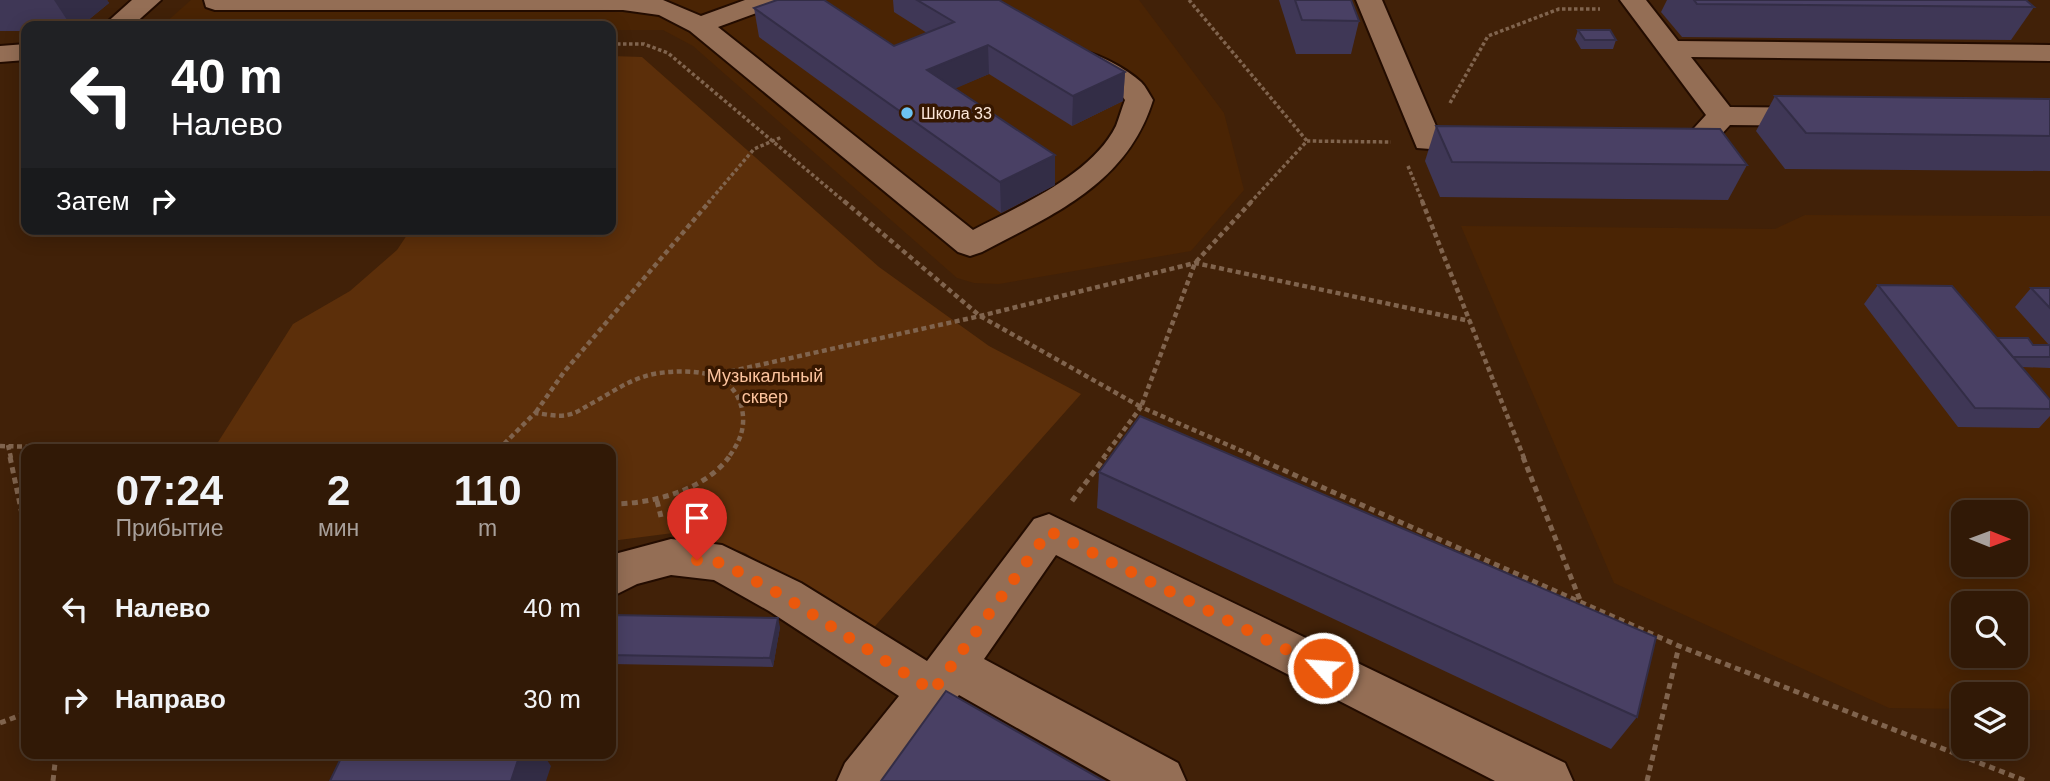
<!DOCTYPE html>
<html lang="ru">
<head>
<meta charset="utf-8">
<style>
  :root { --surface:#311906; --page:#392210; --text:#f1f3f6; --muted:#a8a09b; --line:#4c3828 }
  body { margin:0; font-family:Helvetica,sans-serif; background:var(--page); color:var(--text); height:100vh; display:flex; flex-direction:column; font-size:26px; white-space:nowrap }
  * { box-sizing:border-box; margin:0 }
  p { font-size:23px; color:var(--muted) }
  .icon { flex:none; width:38px; height:38px; fill:none; stroke:currentColor; stroke-width:2; stroke-linecap:round; stroke-linejoin:round }
  .map { position:relative; flex:1; overflow:hidden }
  .details { position:absolute; left:21px; top:444px; width:595px; height:315px; display:flex; flex-direction:column; background:var(--surface); border-radius:14px; box-shadow:0 4px 18px #0003,0 0 0 2px var(--line) }
  .details>* { flex:none }
  .hud { position:absolute; left:21px; top:21px; width:595px; height:214px; border-radius:14px; box-shadow:0 4px 18px #0003,0 0 0 2px var(--line); background:#202124; color:#fff; overflow:hidden }
  .needle { width:46px; rotate:91deg }
  .tools { position:absolute; left:1951px; top:500px; display:grid; gap:14px }
  .tools a { display:grid; place-items:center; width:77px; height:77px; border-radius:14px; background:var(--surface); box-shadow:0 4px 18px #0003,0 0 0 2px var(--line); font-size:35px }
  .pin { position:absolute; display:grid; place-items:center; width:60px; height:60px; color:#fff; margin:-72px -30px; border-radius:50% 50% 50% 0; rotate:-45deg; box-shadow:0 0 7px #0007 }
  .pin .icon { rotate:45deg }
  .me { position:absolute; width:77px; margin:-38px; rotate:296deg; stroke-linejoin:round; filter:drop-shadow(0 0 5px #0008) }
  .turn { display:flex; align-items:center; gap:24px; height:147px; padding:0 35px; font-size:32px }
  .turn .icon { width:91px; height:91px; stroke-width:2.5 }
  .turn b { display:block; font-size:49px; line-height:60px }
  .then { display:flex; align-items:center; height:66px; padding:0 35px; background:#0003; gap:14px; font-size:26px }
  .eta { display:flex; justify-content:space-evenly; align-items:center; height:119px; text-align:center }
  .eta b { font-size:42px; font-weight:800; line-height:49px }
  ul { padding:0; list-style:none }
  li { display:flex; align-items:center; gap:21px; height:91px; padding:0 35px }
  li div { flex:1 }
  li b { display:block; font-size:26px }
  li em { font-style:normal }
  .map>svg:first-child { display:block }
</style>
</head>
<body>
<div class="map">
<svg width="2050" height="781" viewBox="0 0 2050 781">
  <rect width="100%" height="100%" fill="#412108"/>
  <g fill="#4a2404" fill-rule="evenodd">
    <path d="M 191,0 L 1139,0 L 1224,113 L 1244,190 L 1191,251 L 999,284 L 974,283 L 957,278 L 693,46 L 663,30 L 611,30 L 611,26 L 164,24 Z"/>
    <path d="M 1805,215 L 2050,216 L 2050,710 L 2016,710 L 2016,695 L 1964,695 L 1963,709 L 1889,708 L 1614,583 L 1461,226 L 1775,229 ZM 1964,513 L 2016,513 L 2016,565 L 1964,565 ZM 1964,604 L 2016,604 L 2016,656 L 1964,656 Z"/>
  </g>
  <path fill="#5c2f0a" d="M 611,56 L 642,57 L 879,267 L 989,346 L 1081,394 L 869,633 L 745,553 L 681,532 L 611,541 L 611,450 L 213,450 L 293,324 L 350,291 L 397,250 L 411,229 L 611,229 Z"/>
  <g fill="none" stroke-linecap="round" stroke-linejoin="round">
    <defs>
      <g id="minor">
        <path d="M 132,0 L 161,0 L 132,26 L 103,26 Z"/>
        <path d="M 204,0 L 663,0 L 701,16 L 745,0 L 782,0 L 778,5 L 718,27 L 973,230 C 1019,206 1092,175 1116,126 C 1119,118 1122,108 1125,100 L 1120,93 L 1071,63 L 1067,57 L 1071,51 C 1089,47 1127,69 1141,82 C 1146,87 1149,94 1153,100 C 1127,184 1054,214 982,252 L 970,256 L 958,252 L 690,31 L 659,15 L 623,10 L 215,10 L 206,7 Z"/>
        <path d="M 1356,0 L 1382,0 L 1439,133 L 1496,138 L 1500,144 L 1496,150 L 1485,153 L 1417,148 Z"/>
        <path d="M 1620,0 L 1646,0 L 1678,41 L 2050,45 L 2050,61 L 1691,57 L 1730,107 L 1817,108 L 1827,111 L 1832,117 L 1827,123 L 1817,126 L 1730,125 C 1702,155 1697,164 1653,153 L 1649,147 L 1653,141 L 1684,139 L 1706,115 Z"/>
        <path d="M 26,44 L 26,60 L 0,62 L 0,46 Z"/>
        <path d="M 1049,514 L 1565,763 L 1573,781 L 1495,781 L 1056,555 L 984,659 L 1178,763 L 1186,781 L 1111,781 L 959,695 L 894,781 L 837,781 L 845,763 L 899,696 L 769,611 L 714,580 L 671,575 L 637,584 L 611,597 L 611,555 L 671,539 L 722,545 L 801,583 L 927,661 L 1034,519 Z"/>
      </g>
    </defs>
    <use href="#minor" stroke="#230c00" stroke-width="4"/>
    <g stroke="#80644e" stroke-width="3.5" stroke-dasharray="3.5 2.5" stroke-linecap="butt">
      <path d="M 1189,0 L 1307,141"/>
      <path d="M 611,44 L 644,44 L 668,53 L 846,203"/>
      <path d="M 1450,103 L 1488,36 L 1559,9 L 1600,9"/>
      <path d="M 1408,166 L 1423,203"/>
      <path d="M 708,203 L 754,149 L 782,137"/>
      <path d="M 1250,203 L 1307,141 L 1391,142"/>
    </g>
    <g stroke="#80644e" stroke-width="4.5" stroke-dasharray="5 3.5" stroke-linecap="butt">
      <path d="M 844,201 L 980,316 L 1141,407 L 1195,263 L 1252,201"/>
      <path d="M 1422,201 L 1524,458"/>
      <path d="M 714,375 L 980,316 L 1195,263 L 1470,321"/>
      <path d="M 536,412 L 564,372 L 710,201"/>
      <path d="M 8,445 L 11,458"/>
      <path d="M 0,446 L 152,450"/>
      <path d="M 498,450 L 535,413 C 545,414 557,417 567,415 C 578,413 586,406 596,401 C 617,389 634,377 659,373 C 693,369 733,370 742,409 C 746,429 739,443 728,458"/>
      <path d="M 1103,458 L 1141,407 L 1258,458"/>
    </g>
    <g stroke="#80644e" stroke-width="5" stroke-dasharray="6 4.5" stroke-linecap="butt">
      <path d="M 10,457 L 26,533"/>
      <path d="M 1254,457 L 1679,646 L 2026,781"/>
      <path d="M 1523,457 L 1580,600"/>
      <path d="M 657,501 L 661,517"/>
      <path d="M 1072,501 L 1105,457"/>
      <path d="M 611,504 C 651,504 704,491 729,457"/>
      <path d="M 0,723 L 26,713"/>
      <path d="M 53,781 L 56,754"/>
      <path d="M 1647,781 L 1679,646"/>
    </g>
    <use href="#minor" fill="#946e55" fill-rule="evenodd"/>
  </g>
  <g fill="#3f3756">
    <path d="M 0,0 L 107,0 L 109,3 L 81,26 L 26,26 L 26,31 L 0,31 Z"/>
    <path d="M 893,0 L 999,0 L 1125,72 L 1123,101 L 1072,126 L 989,74 L 955,88 L 1055,155 L 1055,185 L 1001,213 L 759,37 L 754,8 L 894,46 L 927,33 L 894,12 Z"/>
    <path d="M 1279,0 L 1351,0 L 1359,21 L 1351,54 L 1296,54 Z"/>
    <path d="M 1667,0 L 2026,0 L 2034,7 L 2011,40 L 1682,37 L 1661,12 Z"/>
    <path d="M 1578,30 L 1616,40 L 1613,49 L 1581,49 L 1575,39 Z"/>
    <path d="M 1775,96 L 2050,99 L 2050,171 L 1785,169 L 1756,131 Z"/>
    <path d="M 1436,126 L 1747,165 L 1728,200 L 1440,197 L 1425,161 Z"/>
    <path d="M 1878,285 L 1997,338 L 2033,345 L 2049,345 L 2015,307 L 2031,288 L 2050,288 L 2050,368 L 2022,367 L 2050,400 L 2050,416 L 2039,428 L 1958,427 L 1864,304 Z"/>
    <path d="M 1099,472 L 1637,717 L 1611,749 L 1097,508 Z"/>
    <path d="M 611,615 L 780,627 L 773,667 L 611,664 Z"/>
  </g>
  <g fill="#332d46">
    <path d="M 54,0 L 107,0 L 109,3 L 81,26 L 71,26 Z"/>
    <path d="M 988,45 L 989,74 L 929,100 L 927,70 Z"/>
    <path d="M 1125,72 L 1123,101 L 1072,126 L 1073,96 Z"/>
    <path d="M 1055,155 L 1055,185 L 1001,213 L 1000,182 Z"/>
    <path d="M 778,618 L 780,627 L 773,667 L 770,658 Z"/>
    <path d="M 520,754 L 543,754 L 551,766 L 546,781 L 511,781 Z"/>
  </g>
  <g fill="#494064" stroke="#332d46" stroke-width="2">
    <path d="M 777,0 L 824,0 L 894,46 L 954,22 L 917,0 L 999,0 L 1125,72 L 1073,96 L 988,45 L 927,70 L 1055,155 L 1000,182 L 754,8 Z"/>
    <path d="M 1295,0 L 1351,0 L 1359,21 L 1302,20 Z"/>
    <path d="M 1694,0 L 2026,0 L 2034,7 L 1697,4 Z"/>
    <path d="M 1578,30 L 1610,30 L 1616,40 L 1585,40 Z"/>
    <path d="M 1775,96 L 2050,99 L 2050,136 L 1806,133 Z"/>
    <path d="M 1436,126 L 1720,129 L 1747,165 L 1452,162 Z"/>
    <path d="M 1878,285 L 1952,286 L 2050,400 L 2050,409 L 1975,408 Z"/>
    <path d="M 2031,288 L 2050,288 L 2050,308 Z"/>
    <path d="M 1997,338 L 2028,338 L 2033,345 L 2050,345 L 2050,357 L 2013,357 Z"/>
    <path d="M 1140,416 L 1656,637 L 1637,717 L 1099,472 Z"/>
    <path d="M 611,615 L 778,618 L 770,658 L 611,655 Z"/>
    <path d="M 946,691 L 1104,781 L 881,781 Z"/>
    <path d="M 343,754 L 520,754 L 511,781 L 330,781 Z"/>
  </g>
  <g fill="none" stroke-linecap="round" stroke-linejoin="round">
    <path stroke="#ea580c" stroke-width="12" stroke-dasharray="0 21.6" d="M 697,560 L 722,563 L 785,597 L 933,691 L 1049,531 L 1323,668"/>
  </g>
  <circle fill="#6cc3f2" stroke="#361700" stroke-width="2.5" cx="907" cy="113" r="7"/>
  <g text-anchor="middle" stroke-width="7" stroke-linejoin="round" paint-order="stroke">
    <g font-size="16" fill="#fde7d9" stroke="#361700" text-anchor="start">
      <text x="921" y="119">Школа 33</text>
    </g>
    <g font-size="18" fill="#fcc39d" stroke="#361700">
      <text x="765" y="382">Музыкальный<tspan x="765" dy="21">сквер</tspan></text>
    </g>
  </g>
</svg>
<div class="tools">
<a><svg class="needle" viewBox="-14 -14 28 28"><path d="M0-13l5 13h-10z" fill="#e53935"/><path d="M0 13l5-13h-10z" fill="#a8a09b"/></svg></a>
<a><svg class="icon" aria-label="search" viewBox="0 0 24 24"><circle cx="10" cy="10" r="6"/><path d="M15 15l6 6"/></svg></a>
<a><svg class="icon" aria-label="layers" viewBox="0 0 24 24"><path d="M12 4l9 5-9 5-9-5zM3 14l9 5 9-5"/></svg></a>
</div>
<div class="pin" style="left:697px;top:560px;background:#d93025"><svg class="icon" aria-label="arrive" viewBox="0 0 24 24"><path d="M6 21V4h12l-3 4 3 4H6"/></svg></div>
<svg class="me" style="left:1323px;top:668px" viewBox="-20 -20 40 40"><circle r="17" fill="#ea580c" stroke="#fff" stroke-width="3"/><path d="M0-11L8 9 0 5-8 9z" fill="#fff"/></svg>
<div class="hud">
<div class="turn"><svg class="icon" aria-label="left" viewBox="0 0 24 24"><path d="M17 20v-9H6M10 6l-5 5 5 5"/></svg><div><b>40 m</b>Налево</div></div>
<div class="then">Затем<svg class="icon" aria-label="right" viewBox="0 0 24 24"><path d="M7 20v-9h11M14 6l5 5-5 5"/></svg></div>
</div>
<section class="details">
<div class="eta">
<div><b>07:24</b><p>Прибытие</p></div>
<div><b>2</b><p>мин</p></div>
<div><b>110</b><p>m</p></div>
</div>
<ul>
<li><svg class="icon" aria-label="left" viewBox="0 0 24 24"><path d="M17 20v-9H6M10 6l-5 5 5 5"/></svg><div><b>Налево</b></div><em>40 m</em></li>
<li><svg class="icon" aria-label="right" viewBox="0 0 24 24"><path d="M7 20v-9h11M14 6l5 5-5 5"/></svg><div><b>Направо</b></div><em>30 m</em></li>
</ul>
</section>
</div>
</body>
</html>
